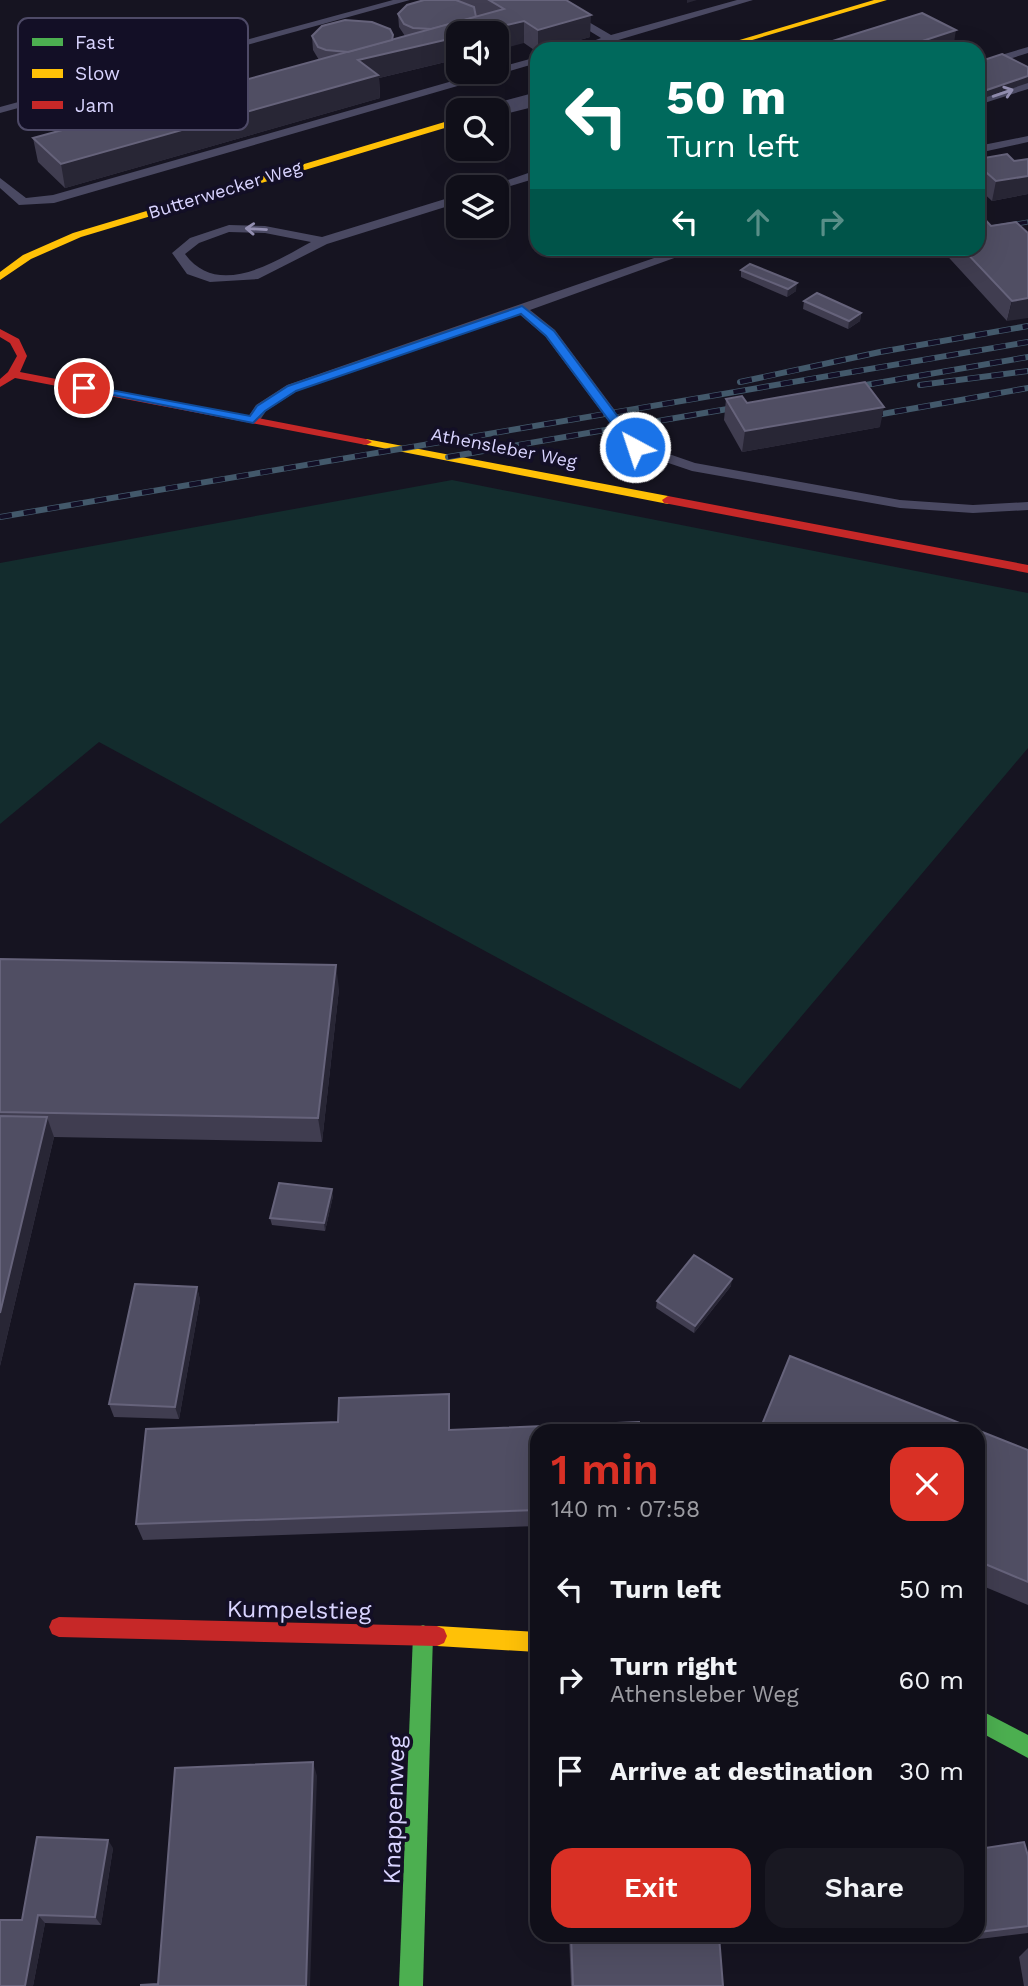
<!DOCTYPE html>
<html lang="en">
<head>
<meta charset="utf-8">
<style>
  :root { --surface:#100f19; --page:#191822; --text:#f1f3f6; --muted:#9c9ca2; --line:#302f38; --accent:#d93025 }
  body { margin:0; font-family:"Work Sans",sans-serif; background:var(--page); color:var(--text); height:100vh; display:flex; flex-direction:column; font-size:26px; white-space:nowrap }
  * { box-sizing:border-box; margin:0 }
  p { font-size:23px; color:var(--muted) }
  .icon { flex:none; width:38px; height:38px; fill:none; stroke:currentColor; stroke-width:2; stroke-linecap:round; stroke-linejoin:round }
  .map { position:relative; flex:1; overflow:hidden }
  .details { position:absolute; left:530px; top:1424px; width:455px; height:518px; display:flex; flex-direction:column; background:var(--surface); border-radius:21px; box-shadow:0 7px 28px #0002,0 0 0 2px var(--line) }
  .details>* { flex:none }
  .top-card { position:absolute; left:530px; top:42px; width:455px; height:214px; border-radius:21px; box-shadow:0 7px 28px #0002,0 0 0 2px var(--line); background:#00695c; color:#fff; overflow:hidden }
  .controls { position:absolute; left:446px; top:21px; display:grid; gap:14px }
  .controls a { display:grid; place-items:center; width:63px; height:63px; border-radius:14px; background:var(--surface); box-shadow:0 7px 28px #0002,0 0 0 2px var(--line); font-size:35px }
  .pin { position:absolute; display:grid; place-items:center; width:60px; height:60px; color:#fff; margin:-30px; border:4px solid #fff; border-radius:50%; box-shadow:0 2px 7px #0007 }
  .me { position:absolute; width:77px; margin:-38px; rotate:320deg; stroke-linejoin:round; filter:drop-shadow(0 0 5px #0008) }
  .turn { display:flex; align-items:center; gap:24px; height:147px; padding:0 21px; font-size:32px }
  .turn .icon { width:91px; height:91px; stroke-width:2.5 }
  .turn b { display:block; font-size:49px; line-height:60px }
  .lanes { display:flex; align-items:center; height:66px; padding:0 21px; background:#0003; justify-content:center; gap:35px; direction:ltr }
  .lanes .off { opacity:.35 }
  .round { display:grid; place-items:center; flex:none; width:74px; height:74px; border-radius:21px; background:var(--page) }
  .head { display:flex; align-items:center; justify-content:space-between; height:119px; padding:0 21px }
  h1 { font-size:42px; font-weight:600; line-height:52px; color:var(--accent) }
  .cta { display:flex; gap:14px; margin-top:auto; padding:14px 21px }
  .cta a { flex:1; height:80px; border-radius:21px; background:var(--accent); color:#fff; font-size:28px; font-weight:600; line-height:80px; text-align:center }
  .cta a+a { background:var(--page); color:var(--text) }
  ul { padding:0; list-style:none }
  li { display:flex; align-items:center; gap:21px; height:91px; padding:0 21px }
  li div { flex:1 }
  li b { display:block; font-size:26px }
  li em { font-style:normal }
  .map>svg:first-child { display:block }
</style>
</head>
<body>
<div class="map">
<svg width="1028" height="1986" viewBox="0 0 1028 1986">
  <rect width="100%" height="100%" fill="#161421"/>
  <path fill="#132c2d" d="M 452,480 L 1028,593 L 1028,748 L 740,1089 L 99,742 L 0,824 L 0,563 Z"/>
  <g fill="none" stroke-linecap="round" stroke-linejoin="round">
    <g fill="#4a4962" fill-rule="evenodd">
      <path d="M 393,0 L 410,0 L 0,113 L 0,107 Z"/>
      <path d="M 539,0 L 551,0 L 611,35 L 737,0 L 753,0 L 588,49 L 572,49 L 601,38 Z"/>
      <path d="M 1028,47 L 1028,53 L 978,69 L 978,62 Z"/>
      <path d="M 537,57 L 537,63 L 54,203 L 19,205 L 0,188 L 0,178 L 26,198 L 53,195 L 484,72 L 497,72 L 497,68 Z"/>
      <path d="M 1028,82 L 1028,89 L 978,105 L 978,98 Z"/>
      <path d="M 1028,136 L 1028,142 L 978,153 L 978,146 Z"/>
      <path d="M 537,170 L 537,178 L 497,190 L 497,187 L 488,187 Z"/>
      <path d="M 458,195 L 458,203 L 327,244 L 258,279 L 210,282 L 187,274 L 172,253 L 190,238 L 229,225 L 265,226 L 322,237 ZM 229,232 L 265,233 L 311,242 C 274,262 218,299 185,254 L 199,243 Z"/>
      <path d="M 683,248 L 702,248 L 530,310 L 555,330 L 640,444 L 695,463 L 900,500 L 973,505 L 1028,502 L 1028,510 L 973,513 L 900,508 L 692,471 L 630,450 L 545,336 L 519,314 L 297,391 L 266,411 L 258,423 L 246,420 L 256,405 L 287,385 Z"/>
    </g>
    <path fill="#4a4962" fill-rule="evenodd" d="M 537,92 L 537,106 L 497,116 L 497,110 L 485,110 L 488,105 Z"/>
    <g fill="#4caf50" fill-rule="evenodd">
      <path d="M 423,1625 L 430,1628 L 433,1635 L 423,1986 L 399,1986 L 413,1635 L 416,1628 Z"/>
      <path d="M 978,1709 L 1028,1735 L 1028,1758 L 978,1731 Z"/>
    </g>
    <g fill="#ffc107" fill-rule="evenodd">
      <path d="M 874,0 L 887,0 L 722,49 L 709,49 Z"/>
      <path d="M 458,118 L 458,124 L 81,237 L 31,259 L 0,280 L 0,272 L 23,255 L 73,233 Z"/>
      <path d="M 366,439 L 668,496 L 674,500 L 668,504 L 362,444 L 362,440 Z"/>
      <path d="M 437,1626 L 537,1632 L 537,1652 L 437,1646 L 430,1643 L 427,1636 L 430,1629 Z"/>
    </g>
    <g fill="#c62828" fill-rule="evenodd">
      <path d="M 0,329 L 19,339 L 27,356 L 20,372 L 366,439 L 372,442 L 366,445 L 15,378 L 0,387 L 0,379 L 8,372 L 17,356 L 10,343 L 0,337 Z"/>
      <path d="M 668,496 L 1028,565 L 1028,573 L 664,503 L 662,500 Z"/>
      <path d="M 59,1617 L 437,1626 L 444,1629 L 447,1636 L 444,1643 L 437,1646 L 59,1637 L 52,1634 L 49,1627 L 52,1620 Z"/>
    </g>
    <defs>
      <path id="rail-far1" d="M 978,230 L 1028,222"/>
      <g id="rail">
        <path d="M 740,382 L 880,352 L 1028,326"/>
        <path d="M 920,385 L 1028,371"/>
        <path d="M 848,388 L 1028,357"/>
        <path d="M 871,416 L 1028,388"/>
        <path d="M 448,457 L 745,406"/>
        <path d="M 0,517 L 1028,342"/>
      </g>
    </defs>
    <use href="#rail-far1" stroke="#43596b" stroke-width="5"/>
    <use href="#rail" stroke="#43596b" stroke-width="6"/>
    <use href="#rail-far1" stroke="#130f26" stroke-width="3.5" stroke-dasharray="10" stroke-linecap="butt"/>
    <use href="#rail" stroke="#130f26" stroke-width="4.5" stroke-dasharray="12" stroke-linecap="butt"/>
  </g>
  <g fill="#403d50">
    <path d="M 424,0 L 566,0 L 590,37 L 548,49 L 537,49 L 537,52 L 524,43 L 458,33 L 458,59 L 379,78 L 380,98 L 65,188 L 38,162 L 33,138 L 68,129 L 62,124 L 60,110 L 146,103 L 147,107 L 166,102 L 160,98 L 158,84 L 240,71 L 241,81 L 319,60 L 313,50 L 312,36 L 394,39 L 405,36 L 399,27 L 398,14 Z"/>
    <path d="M 978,159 L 1014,161 L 1028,159 L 1028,194 L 992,201 L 978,188 Z"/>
    <path d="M 991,226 L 1028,233 L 1007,321 L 940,248 L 978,248 Z"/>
    <path d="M 741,270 L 796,291 L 787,297 L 741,277 Z"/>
    <path d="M 804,301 L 861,313 L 860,321 L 848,329 L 803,309 Z"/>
    <path d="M 726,399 L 747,403 L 880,427 L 742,452 L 724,420 Z"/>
    <path d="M 0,959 L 339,989 L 322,1142 L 54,1137 L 0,1366 Z"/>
    <path d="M 333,1196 L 325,1231 L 272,1225 L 270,1218 Z"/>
    <path d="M 731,1286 L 694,1333 L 656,1308 L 657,1301 Z"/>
    <path d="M 197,1287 L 200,1300 L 179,1419 L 114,1417 L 109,1404 Z"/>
    <path d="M 449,1394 L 450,1430 L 537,1432 L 537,1526 L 143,1540 L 136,1524 L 338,1422 Z"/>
    <path d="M 978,1432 L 1028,1450 L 1028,1605 L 978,1584 Z"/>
    <path d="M 113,1848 L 101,1925 L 45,1923 L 33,1986 L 0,1986 L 22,1920 Z"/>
    <path d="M 978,1849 L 1028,1856 L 1028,1933 L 963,1941 L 962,1936 L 978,1936 Z"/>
    <path d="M 569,1936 L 719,1936 L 723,1986 L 571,1986 Z"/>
    <path d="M 1028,1948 L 1028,1986 L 1024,1986 L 1019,1957 Z"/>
  </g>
  <g fill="#282635">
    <path d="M 687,0 L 697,0 L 687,3 Z"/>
    <path d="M 591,15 L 590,37 L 548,49 L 538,49 L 538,30 Z"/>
    <path d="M 476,18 L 476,32 L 524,21 L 524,43 L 497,50 L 497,33 L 458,33 L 458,59 L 379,78 L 380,98 L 65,188 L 61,164 L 359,80 L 358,60 L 363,59 L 363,53 L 392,41 L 393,35 L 394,48 L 393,52 L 449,39 L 449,30 L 470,24 Z"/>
    <path d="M 956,30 L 953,49 L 898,49 Z"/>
    <path d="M 1028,76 L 1028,83 L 978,100 L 978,93 Z"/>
    <path d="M 1028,176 L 1028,194 L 992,201 L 996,181 Z"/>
    <path d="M 797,283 L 796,291 L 787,297 L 788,289 Z"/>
    <path d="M 1028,298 L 1028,318 L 1007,321 L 1012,301 Z"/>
    <path d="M 861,313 L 860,321 L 848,329 L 849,321 Z"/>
    <path d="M 884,407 L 880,427 L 742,452 L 745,431 Z"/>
    <path d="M 336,965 L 339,989 L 322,1142 L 318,1118 Z"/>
    <path d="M 47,1117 L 54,1137 L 0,1366 L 0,1313 Z"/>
    <path d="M 332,1189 L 333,1196 L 325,1231 L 324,1223 Z"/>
    <path d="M 732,1279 L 731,1286 L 694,1333 L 695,1326 Z"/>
    <path d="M 197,1287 L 200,1300 L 179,1419 L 175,1407 Z"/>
    <path d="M 313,1762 L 317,1776 L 310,1986 L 306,1986 Z"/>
    <path d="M 108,1840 L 113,1848 L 101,1925 L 95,1917 Z"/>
    <path d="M 38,1915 L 45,1923 L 33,1986 L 25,1986 Z"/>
  </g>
  <g fill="#504e63" stroke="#66637b" stroke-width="2">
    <path d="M 424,0 L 456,0 L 474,7 L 476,17 L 432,29 L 413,28 L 404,24 L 398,14 L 407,5 Z"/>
    <path d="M 489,0 L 566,0 L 591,15 L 538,30 L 524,21 L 472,33 L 458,33 L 458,37 L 358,60 L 378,75 L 61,164 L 33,138 L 504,9 Z"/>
    <path d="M 922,13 L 956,30 L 898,49 L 807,49 Z"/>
    <path d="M 345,20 L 372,22 L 390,29 L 393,35 L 392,40 L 348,52 L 326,50 L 318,47 L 312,36 L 322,26 Z"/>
    <path d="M 1002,54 L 1028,67 L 1028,76 L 978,93 L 978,62 Z"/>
    <path d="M 1007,154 L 1014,161 L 1028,159 L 1028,176 L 996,181 L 978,165 L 978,159 Z"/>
    <path d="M 978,214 L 980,214 L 991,226 L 1016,222 L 1028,233 L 1028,298 L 1012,301 L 962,248 L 978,248 Z"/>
    <path d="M 750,264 L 797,283 L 788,289 L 741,270 Z"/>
    <path d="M 817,293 L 861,313 L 849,321 L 804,301 Z"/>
    <path d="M 865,382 L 884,407 L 745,431 L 726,399 L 742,396 L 747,403 Z"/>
    <path d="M 0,959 L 336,965 L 318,1118 L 0,1112 Z"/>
    <path d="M 0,1116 L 47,1117 L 0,1313 Z"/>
    <path d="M 279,1183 L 332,1189 L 324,1223 L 270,1218 Z"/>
    <path d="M 694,1255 L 732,1279 L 695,1326 L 657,1301 Z"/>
    <path d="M 135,1284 L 197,1287 L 175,1407 L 109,1404 Z"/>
    <path d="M 790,1356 L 1028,1450 L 1028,1582 L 978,1561 L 978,1432 L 759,1432 Z"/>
    <path d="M 449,1394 L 449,1430 L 639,1422 L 640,1432 L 537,1432 L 537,1510 L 136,1524 L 146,1429 L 338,1422 L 339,1398 Z"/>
    <path d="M 313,1762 L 306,1986 L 141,1986 L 141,1985 L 158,1984 L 175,1768 Z"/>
    <path d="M 37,1837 L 108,1840 L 95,1917 L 38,1915 L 25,1986 L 0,1986 L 0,1920 L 22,1920 Z"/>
    <path d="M 1024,1842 L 1028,1856 L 1028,1926 L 978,1932 L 978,1849 Z"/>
    <path d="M 571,1936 L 719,1936 L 723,1986 L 573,1986 Z"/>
  </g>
  <defs><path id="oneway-shaft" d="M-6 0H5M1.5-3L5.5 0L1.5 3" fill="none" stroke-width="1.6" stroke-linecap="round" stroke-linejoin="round" transform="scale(1.75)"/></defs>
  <g stroke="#928eb0">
    <use href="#oneway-shaft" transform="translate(1003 93) rotate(-19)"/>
    <use href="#oneway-shaft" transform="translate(256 229) rotate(-177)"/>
  </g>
  <path fill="#1a73e8" stroke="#114b97" stroke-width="2" d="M 522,306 L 554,331 L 639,445 L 639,450 L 631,450 L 546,336 L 521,314 L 296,391 L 265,411 L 253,423 L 78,388 L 84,385 L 250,416 L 257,406 L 288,386 Z"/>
  <g text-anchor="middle" stroke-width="7" stroke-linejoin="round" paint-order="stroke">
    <g font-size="18" fill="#d9d4ff" stroke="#130f26">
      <text transform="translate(225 190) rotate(-17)" y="6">Butterwecker Weg</text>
      <text transform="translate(504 448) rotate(11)" y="6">Athensleber Weg</text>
    </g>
    <g font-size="24" fill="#d9d4ff" stroke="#130f26">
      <text transform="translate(299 1610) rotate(1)" y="8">Kumpelstieg</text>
      <text transform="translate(394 1810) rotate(-88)" y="8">Knappenweg</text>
    </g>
  </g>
  <rect x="18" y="18" width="230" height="112" rx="10" fill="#130f26" stroke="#4e4a67" stroke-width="2"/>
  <rect x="32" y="38" width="31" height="8" fill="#4caf50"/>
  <rect x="32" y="69" width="31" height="9" fill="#ffc107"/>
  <rect x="32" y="101" width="31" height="8" fill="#c62828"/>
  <g font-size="19" fill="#d9d4ff">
    <text x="75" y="49">Fast</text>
    <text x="75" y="80">Slow</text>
    <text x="75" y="112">Jam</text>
  </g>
</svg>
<div class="controls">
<a><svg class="icon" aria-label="sound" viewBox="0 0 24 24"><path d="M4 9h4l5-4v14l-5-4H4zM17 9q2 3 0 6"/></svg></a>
<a><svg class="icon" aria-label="search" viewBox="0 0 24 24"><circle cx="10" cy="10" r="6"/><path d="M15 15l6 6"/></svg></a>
<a><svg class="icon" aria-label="layers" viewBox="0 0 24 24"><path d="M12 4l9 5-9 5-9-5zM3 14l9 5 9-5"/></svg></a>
</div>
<div class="pin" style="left:84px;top:388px;background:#d93025"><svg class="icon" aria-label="arrive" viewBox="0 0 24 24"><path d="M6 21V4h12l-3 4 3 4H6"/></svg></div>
<svg class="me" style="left:635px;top:447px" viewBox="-20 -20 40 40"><circle r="17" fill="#1a73e8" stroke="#fff" stroke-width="3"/><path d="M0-11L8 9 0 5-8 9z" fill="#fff"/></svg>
<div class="top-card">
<div class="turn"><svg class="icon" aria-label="left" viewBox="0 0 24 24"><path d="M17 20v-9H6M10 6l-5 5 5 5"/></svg><div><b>50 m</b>Turn left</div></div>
<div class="lanes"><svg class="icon" aria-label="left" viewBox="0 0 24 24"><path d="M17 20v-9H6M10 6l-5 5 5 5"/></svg><svg class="icon off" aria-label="ahead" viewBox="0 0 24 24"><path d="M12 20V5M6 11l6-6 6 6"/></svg><svg class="icon off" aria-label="right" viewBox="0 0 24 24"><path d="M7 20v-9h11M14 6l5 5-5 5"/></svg></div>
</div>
<section class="details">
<div class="head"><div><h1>1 min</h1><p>140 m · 07:58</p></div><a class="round" style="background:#d93025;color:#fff"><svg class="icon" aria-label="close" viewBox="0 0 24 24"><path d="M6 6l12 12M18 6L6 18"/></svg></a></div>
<ul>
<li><svg class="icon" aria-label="left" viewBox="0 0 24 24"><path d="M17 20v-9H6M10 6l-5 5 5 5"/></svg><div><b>Turn left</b></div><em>50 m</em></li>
<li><svg class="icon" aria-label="right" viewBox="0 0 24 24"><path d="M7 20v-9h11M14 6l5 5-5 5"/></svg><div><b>Turn right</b><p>Athensleber Weg</p></div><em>60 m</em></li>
<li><svg class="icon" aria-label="arrive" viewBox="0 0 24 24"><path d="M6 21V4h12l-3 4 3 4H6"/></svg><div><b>Arrive at destination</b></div><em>30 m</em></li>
</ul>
<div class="cta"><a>Exit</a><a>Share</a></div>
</section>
</div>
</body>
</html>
